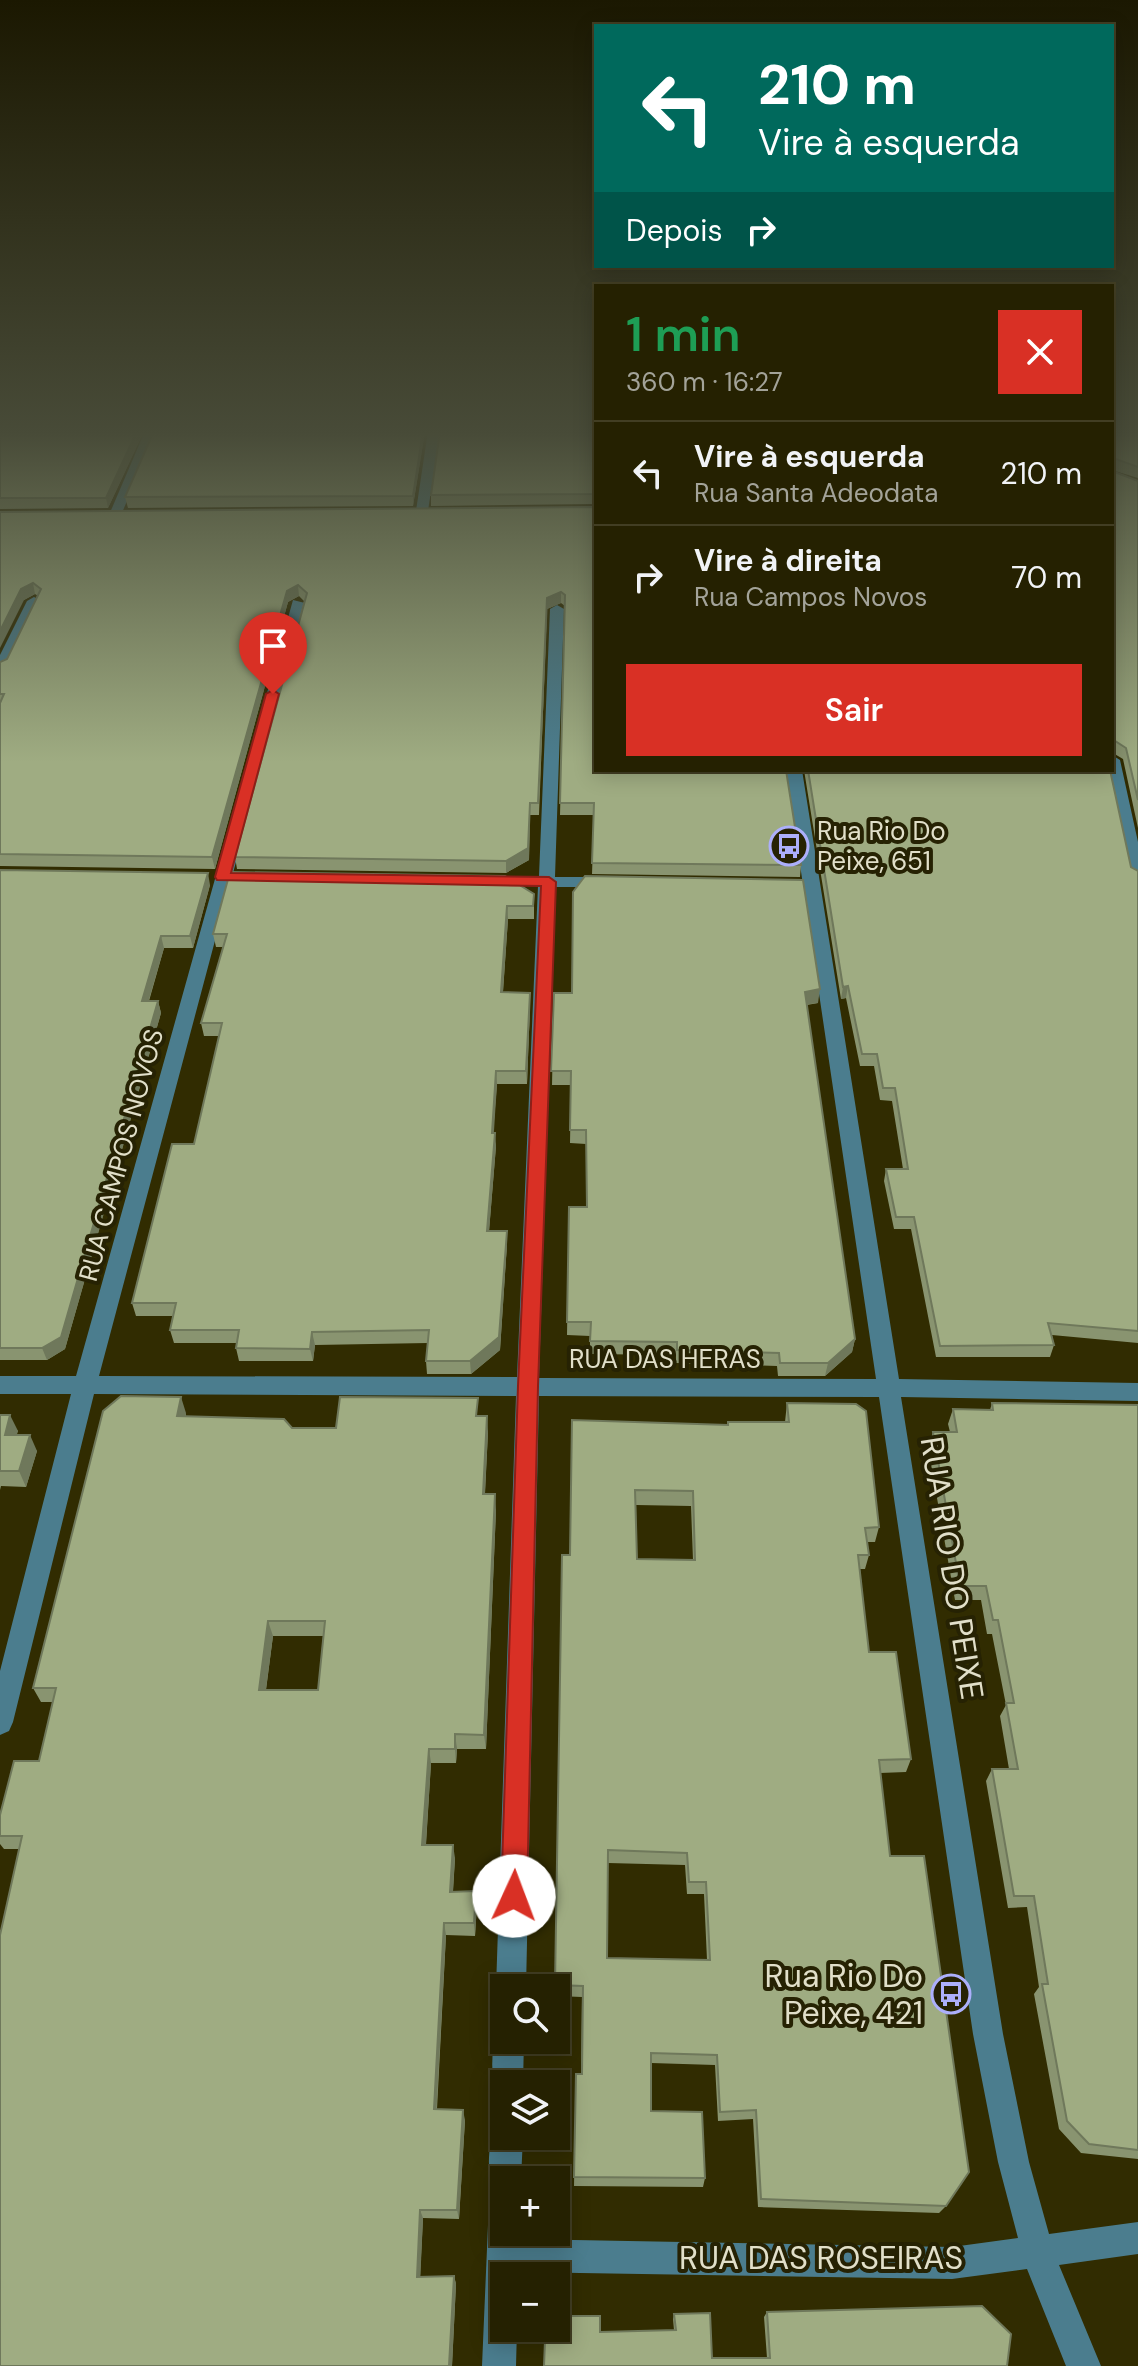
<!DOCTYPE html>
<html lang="pt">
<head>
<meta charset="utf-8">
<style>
  :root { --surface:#252101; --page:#2d290b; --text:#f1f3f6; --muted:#a3a399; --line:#423e23; --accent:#d93025 }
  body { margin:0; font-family:"DM Sans",sans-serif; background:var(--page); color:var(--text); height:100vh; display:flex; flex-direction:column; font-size:30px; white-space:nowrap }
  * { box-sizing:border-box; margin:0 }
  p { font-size:26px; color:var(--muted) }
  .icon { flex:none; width:44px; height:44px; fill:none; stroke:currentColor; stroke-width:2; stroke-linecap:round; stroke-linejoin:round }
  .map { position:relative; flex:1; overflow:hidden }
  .panel { position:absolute; left:594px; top:284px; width:520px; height:488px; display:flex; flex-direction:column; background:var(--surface); border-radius:0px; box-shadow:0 4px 20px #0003,0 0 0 2px var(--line) }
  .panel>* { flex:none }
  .top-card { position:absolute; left:594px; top:24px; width:520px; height:244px; border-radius:0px; box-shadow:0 4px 20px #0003,0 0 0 2px var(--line); background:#00695c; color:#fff; overflow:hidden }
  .fabs { position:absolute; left:490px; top:1974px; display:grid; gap:16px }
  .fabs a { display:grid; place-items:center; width:80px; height:80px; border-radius:0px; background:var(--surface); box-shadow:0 4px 20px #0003,0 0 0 2px var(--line); font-size:40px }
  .pin { position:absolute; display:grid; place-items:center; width:68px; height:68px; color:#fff; margin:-82px -34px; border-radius:50% 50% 50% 0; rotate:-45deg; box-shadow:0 0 8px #0007 }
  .pin .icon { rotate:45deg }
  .me { position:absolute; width:88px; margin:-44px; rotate:2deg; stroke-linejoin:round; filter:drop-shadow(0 0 6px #0008) }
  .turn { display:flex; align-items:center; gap:28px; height:168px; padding:0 32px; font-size:36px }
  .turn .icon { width:104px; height:104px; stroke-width:2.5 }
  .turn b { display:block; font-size:56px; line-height:68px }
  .then { display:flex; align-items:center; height:76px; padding:0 32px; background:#0003; gap:16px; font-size:30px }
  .round { display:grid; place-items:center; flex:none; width:84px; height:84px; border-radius:0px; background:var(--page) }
  .overview { display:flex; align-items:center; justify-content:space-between; height:136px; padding:0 32px }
  h1 { font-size:48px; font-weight:600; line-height:60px; color:#1e9e55 }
  .cta { display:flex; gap:16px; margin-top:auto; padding:16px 32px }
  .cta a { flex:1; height:92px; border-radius:0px; background:var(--accent); color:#fff; font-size:32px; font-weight:600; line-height:92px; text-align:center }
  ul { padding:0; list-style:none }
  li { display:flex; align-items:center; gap:24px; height:104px; padding:0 32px; border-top:2px solid var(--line) }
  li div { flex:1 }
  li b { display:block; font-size:30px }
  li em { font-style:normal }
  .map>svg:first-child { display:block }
</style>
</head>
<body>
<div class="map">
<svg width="1138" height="2366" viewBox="0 0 1138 2366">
  <rect width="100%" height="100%" fill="#312c01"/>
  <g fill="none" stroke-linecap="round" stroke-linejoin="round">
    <g fill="#4b7d8e" fill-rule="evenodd">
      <path d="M 145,431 L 157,431 L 121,515 L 111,518 L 109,515 Z"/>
      <path d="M 428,431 L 440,431 L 428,511 L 422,515 L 416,511 Z"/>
      <path d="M 34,597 L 41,601 L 7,669 L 0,673 L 0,655 L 27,601 Z"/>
      <path d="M 293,600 L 305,603 L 99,1376 L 517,1377 L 538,886 L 486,886 L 478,881 L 486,876 L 539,876 L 550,609 L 557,605 L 564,609 L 555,877 L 606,877 L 614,882 L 606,887 L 555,887 L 539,1378 L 876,1379 L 786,770 L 802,770 L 899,1379 L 1138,1383 L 1138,1401 L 901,1397 L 1003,2034 L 1029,2162 L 1049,2234 L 1138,2222 L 1138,2254 L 1059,2265 L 1101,2366 L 1066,2366 L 1027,2269 L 952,2279 L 519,2272 L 519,2276 L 504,2276 L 504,2328 L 517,2328 L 516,2366 L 482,2366 L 488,2225 L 493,2214 L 504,2209 L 504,2232 L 520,2232 L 520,2239 L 952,2247 L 1018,2238 L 998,2162 L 973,2034 L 879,1397 L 539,1396 L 526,1988 L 504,1988 L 504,2000 L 496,1988 L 516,1396 L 94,1394 L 13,1722 L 9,1731 L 0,1735 L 0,1671 L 71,1394 L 0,1394 L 0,1376 L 76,1376 Z"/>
      <path d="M 1112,755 L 1120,760 L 1138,842 L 1138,883 L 1130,878 L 1107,770 L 1112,770 Z"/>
      <path d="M 504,2027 L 504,2040 L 524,2040 L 523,2084 L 504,2084 L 504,2098 L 497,2095 C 490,2076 491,2048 498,2029 Z"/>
      <path d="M 504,2122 L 504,2136 L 523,2136 L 521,2180 L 504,2180 L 504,2195 L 494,2191 C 486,2172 488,2144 496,2125 Z"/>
    </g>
  </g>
  <g fill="#899470" fill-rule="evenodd">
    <path d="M 1,431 L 144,431 L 108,508 L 0,509 L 0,432 Z"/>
    <path d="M 425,431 L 413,506 L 128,508 L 125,497 Z"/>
    <path d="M 596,431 L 596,504 L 431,506 L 431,495 Z"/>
    <path d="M 1112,431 L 1138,431 L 1138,478 L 1112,470 L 1112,471 L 1138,481 L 1138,828 L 1123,759 L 1113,753 L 1112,756 Z"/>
    <path d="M 596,507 L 801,865 L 800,877 L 592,874 L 594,815 L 560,815 L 565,606 L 561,603 L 547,609 L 539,815 L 530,815 L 529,860 L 506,873 L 237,869 L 235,857 L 304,601 L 299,596 L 288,602 L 215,869 L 0,866 L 0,662 L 7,659 L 38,596 L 35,594 L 24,600 L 0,512 Z"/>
    <path d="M 804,770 L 1110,770 L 1131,867 L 1138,871 L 1138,1343 L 1052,1335 L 1054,1345 L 1050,1357 L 936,1357 L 911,1229 L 894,1229 L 884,1181 L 886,1169 L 903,1169 L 892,1101 L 880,1100 L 874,1066 L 860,1066 L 846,998 L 841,999 Z"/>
    <path d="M 0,870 L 210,885 L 193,948 L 164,948 L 149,1001 L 158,1001 L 161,1013 L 65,1349 L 47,1360 L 0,1360 Z"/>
    <path d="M 534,894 L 534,919 L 508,919 L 503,992 L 530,1006 L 527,1084 L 497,1084 L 493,1133 L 496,1146 L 489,1231 L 507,1244 L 500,1350 L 471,1374 L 427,1374 L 426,1361 L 428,1343 L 315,1345 L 313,1361 L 239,1361 L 236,1348 L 237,1343 L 174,1343 L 170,1330 L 173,1316 L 136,1316 L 132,1303 L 194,1144 L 219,1036 L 204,1036 L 201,1023 L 223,947 L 216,947 L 213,934 Z"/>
    <path d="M 554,993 L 818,1003 L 807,1005 L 855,1339 L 852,1352 L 825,1376 L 778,1376 L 777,1366 L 676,1363 L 676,1355 L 590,1354 L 590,1336 L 567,1335 L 569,1207 L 587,1207 L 586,1144 L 570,1143 L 571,1085 L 552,1085 Z"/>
    <path d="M 787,1403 L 879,1527 L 875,1542 L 867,1542 L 869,1555 L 865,1569 L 860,1569 L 869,1652 L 911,1759 L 906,1772 L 880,1773 L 890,1856 L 946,2206 L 939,2213 L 758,2207 L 753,2119 L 718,2121 L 715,2065 L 651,2063 L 651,2111 L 705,2178 L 703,2187 L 574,2186 L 576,2074 L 581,2074 L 582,1997 L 556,1996 L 555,1985 L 570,1555 L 572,1420 L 728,1425 L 785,1422 ZM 636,1505 L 691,1506 L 693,1560 L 637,1559 ZM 608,1863 L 685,1865 L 687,1894 L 704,1894 L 707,1960 L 607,1958 Z"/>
    <path d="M 992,1403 L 1138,1405 L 1138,2159 L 1081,2153 L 1059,2129 L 1034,1994 L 1039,1987 L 1027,1907 L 1008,1908 L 986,1781 L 992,1769 L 1009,1769 L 1000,1716 L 1006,1705 L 992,1634 L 987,1634 L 981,1600 L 955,1600 L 928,1447 L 933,1432 L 950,1432 L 948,1424 L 953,1409 L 990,1410 Z"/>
    <path d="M 186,1413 L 186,1416 L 292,1428 L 336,1428 L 479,1416 L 488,1432 L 485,1494 L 496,1510 L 486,1749 L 457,1749 L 456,1763 L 431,1763 L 426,1845 L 455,1858 L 453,1892 L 476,1891 L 477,1904 L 475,1936 L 446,1935 L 437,2109 L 465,2120 L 459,2219 L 423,2218 L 420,2277 L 454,2276 L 456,2284 L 452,2366 L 19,1849 L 4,1849 L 0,1844 L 0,1815 L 39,1761 L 53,1702 L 41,1702 L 33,1688 ZM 273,1636 L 323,1636 L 318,1690 L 266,1690 Z"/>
    <path d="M 0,1415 L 18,1431 L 16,1435 L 37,1451 L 26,1487 L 1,1486 L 0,1490 Z"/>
    <path d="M 767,2312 L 1007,2366 L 544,2366 L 600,2332 L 674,2330 L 673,2319 L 674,2314 L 712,2358 L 767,2358 L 764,2317 Z"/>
  </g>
  <g fill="#6f785b">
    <path d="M 137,431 L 144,431 L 108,508 L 106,498 Z"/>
    <path d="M 423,431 L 425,431 L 413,506 L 413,496 Z"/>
    <path d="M 33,583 L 35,594 L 24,600 L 0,648 L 0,631 L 21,589 Z"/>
    <path d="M 298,585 L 299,596 L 288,602 L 215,869 L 212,857 L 287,591 Z"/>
    <path d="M 561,592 L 561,603 L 547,609 L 539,815 L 547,598 Z"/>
    <path d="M 530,803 L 529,860 L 506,873 L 506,861 Z"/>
    <path d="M 208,873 L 210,885 L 193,948 L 190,936 Z"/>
    <path d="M 507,906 L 508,919 L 502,1005 L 501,992 Z"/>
    <path d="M 161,936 L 164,948 L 145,1013 L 142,1001 Z"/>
    <path d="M 848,986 L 846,998 L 841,999 L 843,987 Z"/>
    <path d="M 820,989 L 818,1003 L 803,1005 L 805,992 Z"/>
    <path d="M 530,993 L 530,1006 L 527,1084 L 526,1071 Z"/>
    <path d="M 158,1001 L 161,1013 L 65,1349 L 47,1360 L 42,1348 Z"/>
    <path d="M 496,1071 L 497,1084 L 493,1146 L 492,1133 Z"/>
    <path d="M 495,1133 L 496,1146 L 488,1244 L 487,1231 Z"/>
    <path d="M 507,1231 L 507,1244 L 500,1350 L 471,1374 L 470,1361 Z"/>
    <path d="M 312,1332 L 315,1345 L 313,1361 L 310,1349 Z"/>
    <path d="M 855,1339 L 852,1352 L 825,1376 L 828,1363 Z"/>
    <path d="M 181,1397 L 186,1413 L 183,1433 L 177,1416 Z"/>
    <path d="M 10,1415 L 18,1431 L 12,1451 L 5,1435 Z"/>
    <path d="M 487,1416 L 488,1432 L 484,1510 L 483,1494 Z"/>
    <path d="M 30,1435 L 37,1451 L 26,1487 L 19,1471 Z"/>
    <path d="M 495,1494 L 496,1510 L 486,1749 L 484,1735 Z"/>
    <path d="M 268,1621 L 273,1636 L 264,1704 L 259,1690 Z"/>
    <path d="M 455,1734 L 457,1749 L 456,1763 L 455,1749 Z"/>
    <path d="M 429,1749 L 431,1763 L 425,1858 L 422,1845 Z"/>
    <path d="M 453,1845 L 455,1858 L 452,1904 L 450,1892 Z"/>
    <path d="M 476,1891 L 477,1904 L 475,1936 L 474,1923 Z"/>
    <path d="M 444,1923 L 446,1935 L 436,2119 L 434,2109 Z"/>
    <path d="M 463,2110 L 465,2120 L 459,2219 L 457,2210 Z"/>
    <path d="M 420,2210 L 423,2218 L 420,2285 L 417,2277 Z"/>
    <path d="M 454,2276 L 456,2284 L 452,2366 L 449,2366 Z"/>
  </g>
  <g fill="#9fac82" stroke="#6f785b" stroke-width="2" fill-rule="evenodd">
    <path d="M 1,431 L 137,431 L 106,498 L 0,498 L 0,432 Z"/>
    <path d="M 154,431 L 423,431 L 413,496 L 125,497 Z"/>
    <path d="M 440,431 L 596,431 L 596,494 L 431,495 Z"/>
    <path d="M 1112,431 L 1138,431 L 1138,467 L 1116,459 L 1112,461 Z"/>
    <path d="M 1112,469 L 1112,471 L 1138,481 L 1138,800 L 1126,748 L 1115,741 L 1112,756 Z"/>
    <path d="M 596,507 L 596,770 L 786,770 L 801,865 L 592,863 L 594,803 L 560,803 L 565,595 L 561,592 L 547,598 L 538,803 L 530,803 L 528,848 L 506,861 L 235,857 L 307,593 L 298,585 L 287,591 L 212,857 L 0,854 L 0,703 L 4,694 L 0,694 L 0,662 L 7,659 L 41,589 L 33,583 L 21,589 L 0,631 L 0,512 Z"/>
    <path d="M 808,770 L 1110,770 L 1131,867 L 1138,871 L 1138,1331 L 1048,1323 L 1054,1345 L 940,1346 L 914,1217 L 896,1217 L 886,1169 L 908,1169 L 895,1088 L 883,1088 L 877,1054 L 862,1054 L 848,986 L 843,987 Z"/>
    <path d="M 0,870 L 208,873 L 190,936 L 161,936 L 142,1001 L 158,1001 L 61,1337 L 42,1348 L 0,1348 Z"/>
    <path d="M 230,872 L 505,876 L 534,894 L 533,906 L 507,906 L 501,992 L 530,993 L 526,1071 L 496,1071 L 492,1133 L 495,1133 L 487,1231 L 507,1231 L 499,1337 L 470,1361 L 426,1361 L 429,1330 L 312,1332 L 310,1349 L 236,1348 L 239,1330 L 170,1330 L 176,1303 L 132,1303 L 172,1144 L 194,1144 L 222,1023 L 201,1023 L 227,934 L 213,934 Z"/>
    <path d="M 585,876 L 803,880 L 820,989 L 805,992 L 855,1339 L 828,1363 L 780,1363 L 779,1353 L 677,1350 L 677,1342 L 590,1341 L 591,1322 L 567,1322 L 569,1207 L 587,1207 L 586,1130 L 570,1130 L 571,1071 L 551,1071 L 554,993 L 572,993 L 573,892 Z"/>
    <path d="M 121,1396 L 181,1397 L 177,1416 L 284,1419 L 292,1428 L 336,1428 L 340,1397 L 478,1398 L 476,1416 L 487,1416 L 483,1494 L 495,1494 L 484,1735 L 455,1734 L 455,1749 L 429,1749 L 422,1845 L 453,1845 L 450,1892 L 476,1891 L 474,1923 L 444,1923 L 434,2109 L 463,2110 L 457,2210 L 420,2210 L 417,2277 L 454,2276 L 449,2366 L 0,2366 L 0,1935 L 22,1836 L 0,1836 L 0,1815 L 14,1761 L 39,1761 L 56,1688 L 33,1688 L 103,1411 ZM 268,1621 L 325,1621 L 318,1690 L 259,1690 Z"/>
    <path d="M 787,1403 L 856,1404 L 866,1411 L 879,1527 L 865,1528 L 869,1555 L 858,1555 L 869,1652 L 896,1652 L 911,1759 L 879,1760 L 890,1856 L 924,1856 L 969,2172 L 946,2206 L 761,2199 L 756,2110 L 720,2112 L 717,2055 L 651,2053 L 651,2111 L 702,2112 L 705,2178 L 574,2177 L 576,2074 L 582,2074 L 583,1986 L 555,1985 L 562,1555 L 570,1555 L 572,1420 L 728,1425 L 728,1422 L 789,1422 ZM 635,1490 L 693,1491 L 695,1560 L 637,1559 ZM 608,1850 L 687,1853 L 689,1882 L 706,1882 L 710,1960 L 607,1958 Z"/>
    <path d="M 992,1403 L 1138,1405 L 1138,2150 L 1089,2144 L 1067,2121 L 1042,1984 L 1048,1984 L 1034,1896 L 1014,1896 L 992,1769 L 1018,1769 L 1006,1703 L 1014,1703 L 998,1620 L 993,1620 L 986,1586 L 960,1586 L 933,1432 L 957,1432 L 953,1409 L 993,1410 Z"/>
    <path d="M 0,1415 L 10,1415 L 5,1435 L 30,1435 L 19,1471 L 0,1471 Z"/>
    <path d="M 982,2306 L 1011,2334 L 1007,2366 L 544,2366 L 545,2341 L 566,2316 L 600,2316 L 600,2332 L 676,2330 L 674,2314 L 710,2313 L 712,2358 L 770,2358 L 767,2312 Z"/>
  </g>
  <linearGradient id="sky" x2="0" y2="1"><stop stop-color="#1b1801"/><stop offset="0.57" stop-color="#484b38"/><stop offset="1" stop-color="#484b38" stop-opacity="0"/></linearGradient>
  <rect width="1138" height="762" fill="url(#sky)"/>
  <path fill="#d93025" stroke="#8d1f18" stroke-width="2" d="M 273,690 L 279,694 L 231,873 L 549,877 L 556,882 L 538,1386 L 527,1896 L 523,1905 L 514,1909 L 504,1905 L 501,1896 L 518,1386 L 541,886 L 217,880 L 215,877 L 266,694 Z"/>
  <defs>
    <symbol id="bus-ring" viewBox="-11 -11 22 22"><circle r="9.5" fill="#262203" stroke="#acaffb" stroke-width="1.5"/><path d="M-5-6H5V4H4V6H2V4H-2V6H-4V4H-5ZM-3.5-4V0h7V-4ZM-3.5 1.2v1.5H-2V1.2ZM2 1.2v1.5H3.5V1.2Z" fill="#acaffb"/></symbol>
  </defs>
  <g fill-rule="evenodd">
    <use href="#bus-ring" x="767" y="824" width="44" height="44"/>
    <use href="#bus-ring" x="929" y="1972" width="44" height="44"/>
  </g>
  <g text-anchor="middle" stroke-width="8" stroke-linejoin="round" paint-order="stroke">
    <g font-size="26" fill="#e1dfc9" stroke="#262203" text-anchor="start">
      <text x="817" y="840">Rua Rio Do<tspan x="817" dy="30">Peixe, 651</tspan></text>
    </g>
    <g font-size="26" fill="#e1dfc9" stroke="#262203">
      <text transform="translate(121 1155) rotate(-75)" y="9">RUA CAMPOS NOVOS</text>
      <text x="665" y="1368">RUA DAS HERAS</text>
    </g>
    <g font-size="32" fill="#e1dfc9" stroke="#262203">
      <text transform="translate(952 1568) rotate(81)" y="11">RUA RIO DO PEIXE</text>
      <text x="821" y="2269">RUA DAS ROSEIRAS</text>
    </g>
    <g font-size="32" fill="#e1dfc9" stroke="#262203" text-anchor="end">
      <text x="923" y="1987">Rua Rio Do<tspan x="923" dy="37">Peixe, 421</tspan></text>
    </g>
  </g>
</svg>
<div class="fabs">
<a><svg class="icon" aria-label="search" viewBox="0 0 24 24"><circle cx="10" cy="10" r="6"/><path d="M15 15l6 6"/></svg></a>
<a><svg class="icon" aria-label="layers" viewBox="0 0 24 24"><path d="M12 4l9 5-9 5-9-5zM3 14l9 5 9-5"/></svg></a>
<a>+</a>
<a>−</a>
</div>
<div class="pin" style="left:273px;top:694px;background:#d93025"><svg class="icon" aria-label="arrive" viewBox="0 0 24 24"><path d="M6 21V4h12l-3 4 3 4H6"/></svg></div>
<svg class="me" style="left:514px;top:1896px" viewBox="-20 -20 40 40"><circle r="19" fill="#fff"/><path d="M0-13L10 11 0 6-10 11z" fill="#d93025"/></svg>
<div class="top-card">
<div class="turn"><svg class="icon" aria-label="left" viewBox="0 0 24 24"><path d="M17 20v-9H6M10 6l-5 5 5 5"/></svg><div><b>210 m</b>Vire à esquerda</div></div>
<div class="then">Depois<svg class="icon" aria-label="right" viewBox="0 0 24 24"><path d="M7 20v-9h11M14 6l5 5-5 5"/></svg></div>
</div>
<section class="panel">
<div class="overview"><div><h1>1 min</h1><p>360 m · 16:27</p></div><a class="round" style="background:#d93025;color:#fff"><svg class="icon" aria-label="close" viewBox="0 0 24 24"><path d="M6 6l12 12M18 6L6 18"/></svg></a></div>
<ul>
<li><svg class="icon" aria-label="left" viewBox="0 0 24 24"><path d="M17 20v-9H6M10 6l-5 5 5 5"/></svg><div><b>Vire à esquerda</b><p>Rua Santa Adeodata</p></div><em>210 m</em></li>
<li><svg class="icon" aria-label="right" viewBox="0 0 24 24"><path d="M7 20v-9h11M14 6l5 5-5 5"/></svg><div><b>Vire à direita</b><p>Rua Campos Novos</p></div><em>70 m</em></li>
</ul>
<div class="cta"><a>Sair</a></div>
</section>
</div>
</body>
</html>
